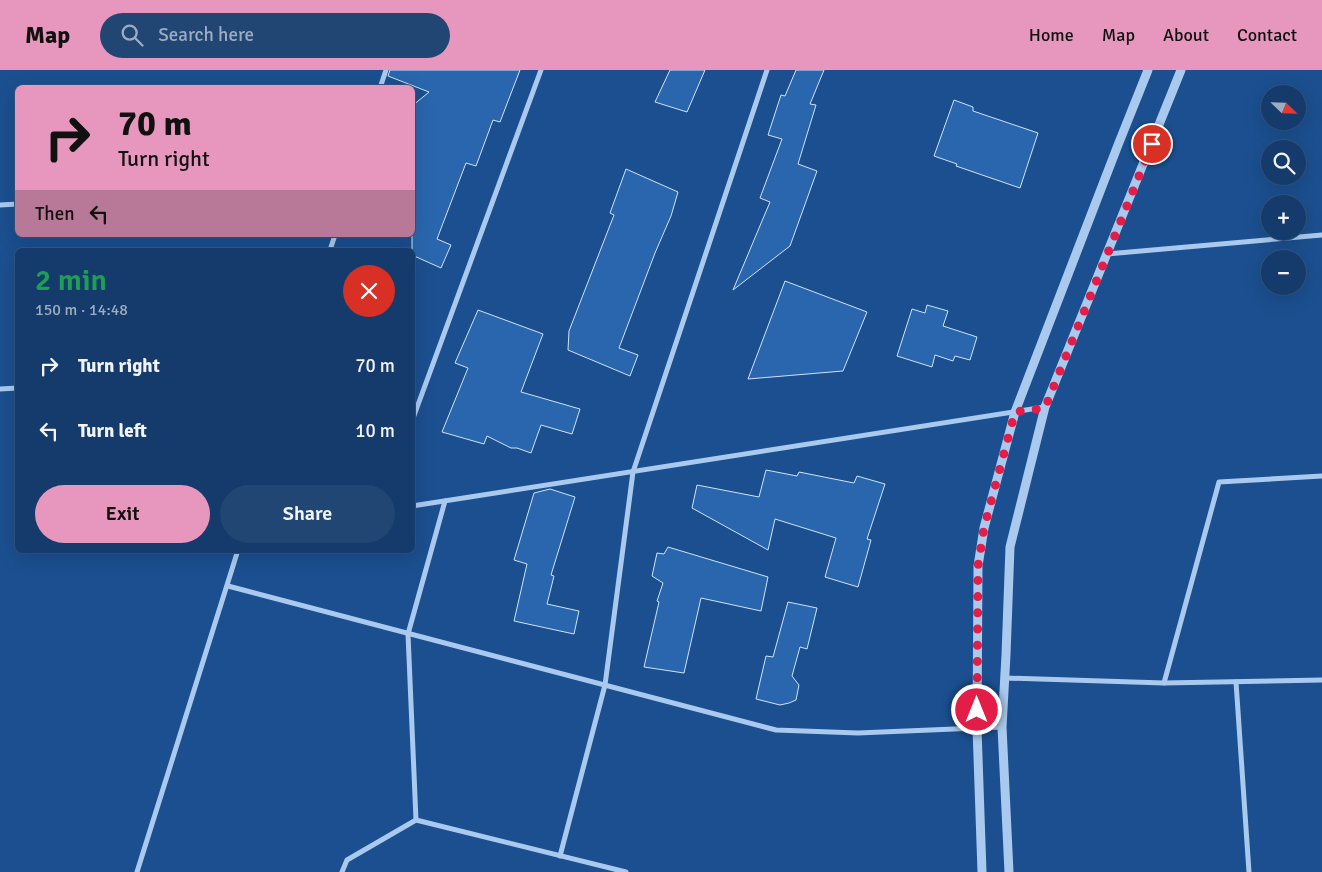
<!DOCTYPE html>
<html lang="en">
<head>
<meta charset="utf-8">
<style>
  :root { --surface:#143b6b; --page:#214673; --text:#f1f3f6; --muted:#9dadc1; --line:#33557e; --accent:#e797bd }
  body { margin:0; font-family:Signika,sans-serif; background:var(--page); color:var(--text); height:100vh; display:flex; flex-direction:column; font-size:19px; white-space:nowrap }
  * { box-sizing:border-box; margin:0 }
  p { font-size:16px; color:var(--muted) }
  .icon { flex:none; width:28px; height:28px; fill:none; stroke:currentColor; stroke-width:2; stroke-linecap:round; stroke-linejoin:round }
  .map { position:relative; flex:1; overflow:hidden }
  .drawer { position:absolute; left:15px; top:178px; width:400px; height:305px; display:flex; flex-direction:column; background:var(--surface); border-radius:8px; box-shadow:0 5px 20px #0002,0 0 0 1px var(--line) }
  .drawer>* { flex:none }
  .hud { position:absolute; left:15px; top:15px; width:400px; height:152px; border-radius:8px; box-shadow:0 5px 20px #0002,0 0 0 1px var(--line); background:#e797bd; color:#111; overflow:hidden }
  .needle { width:32px; rotate:113deg }
  .tools { position:absolute; left:1261px; top:15px; display:grid; gap:10px }
  .tools a { display:grid; place-items:center; width:45px; height:45px; border-radius:50%; background:var(--surface); box-shadow:0 5px 20px #0002,0 0 0 1px var(--line); font-size:25px }
  .pin { position:absolute; display:grid; place-items:center; width:42px; height:42px; color:#fff; margin:-21px; border:2px solid #fff; border-radius:50%; box-shadow:0 1px 5px #0007 }
  .me { position:absolute; width:55px; margin:-28px; rotate:0deg; stroke-linejoin:round; filter:drop-shadow(0 0 4px #0008) }
  .turn { display:flex; align-items:center; gap:18px; height:105px; padding:0 20px; font-size:22px }
  .turn .icon { width:65px; height:65px; stroke-width:2.5 }
  .turn b { display:block; font-size:35px; line-height:42px }
  .then { display:flex; align-items:center; height:48px; padding:0 20px; background:#0003; gap:10px; font-size:19px }
  .round { display:grid; place-items:center; flex:none; width:52px; height:52px; border-radius:26px; background:var(--page) }
  .head { display:flex; align-items:center; justify-content:space-between; height:85px; padding:0 20px }
  h1 { font-size:30px; font-weight:600; line-height:38px; color:#1e9e55 }
  .button { display:flex; gap:10px; margin-top:auto; padding:10px 20px }
  .button a { flex:1; height:58px; border-radius:30px; background:var(--accent); color:#111; font-size:20px; font-weight:600; line-height:58px; text-align:center }
  .button a+a { background:var(--page); color:var(--text) }
  ul { padding:0; list-style:none }
  li { display:flex; align-items:center; gap:15px; height:65px; padding:0 20px }
  li div { flex:1 }
  li b { display:block; font-size:19px }
  li em { font-style:normal }
  header { display:flex; align-items:center; gap:30px; box-sizing:border-box; height:70px; padding:0 25px; background:var(--accent); color:#111 }
  header strong { font-size:24px }
  nav { display:flex; gap:28px; margin-inline-start:auto; font-size:18px }
  .search { width:350px; height:45px; background:var(--page); display:flex; align-items:center; gap:12px; box-sizing:border-box; padding:0 18px; border-radius:28px; color:var(--muted); font-size:19px }
  .map>svg:first-child { display:block }
</style>
</head>
<body>
<header>
<strong>Map</strong>
<div class="search"><svg class="icon" aria-label="search" viewBox="0 0 24 24"><circle cx="10" cy="10" r="6"/><path d="M15 15l6 6"/></svg>Search here</div>
<nav><a>Home</a><a>Map</a><a>About</a><a>Contact</a></nav>
</header>
<div class="map">
<svg width="1322" height="802" viewBox="0 0 1322 802">
  <rect width="100%" height="100%" fill="#1b4f8f"/>
  <g fill="#2a66ad" stroke="#cfe3fa">
    <path d="M 390,0 L 520,0 L 500,52 L 493,50 L 476,96 L 466,93 L 437,169 L 451,175 L 441,198 L 412,185 L 412,36 L 429,22 L 388,6 Z"/>
    <path d="M 670,0 L 705,0 L 687,42 L 655,32 Z"/>
    <path d="M 796,0 L 824,0 L 810,34 L 816,35 L 798,94 L 817,101 L 790,176 L 733,220 L 770,132 L 760,128 L 782,69 L 768,65 L 781,25 L 785,26 Z"/>
    <path d="M 954,30 L 973,37 L 973,41 L 1038,63 L 1020,118 L 956,96 L 957,94 L 934,86 Z"/>
    <path d="M 626,99 L 678,122 L 671,146 L 655,183 L 619,278 L 638,285 L 630,306 L 568,280 L 569,261 L 614,145 L 610,143 Z"/>
    <path d="M 785,211 L 867,242 L 843,301 L 748,309 Z"/>
    <path d="M 927,235 L 948,241 L 943,256 L 977,267 L 970,290 L 955,286 L 953,291 L 935,285 L 932,297 L 897,286 L 912,239 L 925,243 Z"/>
    <path d="M 478,240 L 543,264 L 521,322 L 580,339 L 572,364 L 541,355 L 531,383 L 517,378 L 511,378 L 487,366 L 484,374 L 442,362 L 468,298 L 455,293 Z"/>
    <path d="M 766,400 L 797,406 L 799,402 L 854,413 L 857,406 L 885,414 L 867,469 L 871,470 L 858,517 L 825,507 L 836,468 L 775,449 L 768,480 L 692,438 L 697,415 L 759,427 Z"/>
    <path d="M 550,419 L 575,427 L 551,505 L 554,506 L 547,534 L 579,541 L 574,564 L 514,551 L 527,494 L 514,490 L 534,423 Z"/>
    <path d="M 668,477 L 768,507 L 761,541 L 701,528 L 684,603 L 644,597 L 659,532 L 657,531 L 663,513 L 652,506 L 657,483 L 664,484 Z"/>
    <path d="M 788,532 L 817,538 L 807,579 L 800,577 L 792,606 L 799,615 L 796,630 L 789,633 L 780,635 L 756,629 L 766,586 L 773,587 Z"/>
  </g>
  <g fill="none" stroke-linecap="round" stroke-linejoin="round">
    <g stroke="#a9c9ee" stroke-width="5">
      <path d="M 380,18 L 386,0"/>
      <path d="M 0,135 L 18,134"/>
      <path d="M 330,180 L 335,165"/>
      <path d="M 1107,184 L 1322,165"/>
      <path d="M 0,319 L 18,318"/>
      <path d="M 412,351 L 541,0"/>
      <path d="M 412,436 L 1045,337"/>
      <path d="M 228,516 L 776,660 L 858,663 L 1002,657"/>
      <path d="M 1005,608 L 1164,613 L 1219,412 L 1322,406"/>
      <path d="M 1236,612 L 1249,802"/>
      <path d="M 1164,613 L 1322,610"/>
      <path d="M 416,750 L 408,564 L 445,431"/>
      <path d="M 560,786 L 605,615 L 633,402 L 767,0"/>
      <path d="M 137,802 L 238,480"/>
      <path d="M 342,802 L 347,790 L 416,750 L 626,802"/>
    </g>
    <g stroke="#a9c9ee" stroke-width="9">
      <path d="M 982,802 L 977,658 L 978,496 L 984,458 L 1015,342 L 1118,75 L 1148,0"/>
      <path d="M 1009,802 L 1002,657 L 1006,585 L 1010,477 L 1045,337 L 1181,0"/>
    </g>
  </g>
  <g fill="none" stroke-linecap="round" stroke-linejoin="round">
    <path stroke="#e11d48" stroke-width="9" stroke-dasharray="0 16.2" d="M 977,640 L 978,496 L 984,458 L 1015,342 L 1045,338 L 1152,74"/>
  </g>
</svg>
<div class="tools">
<a><svg class="needle" viewBox="-14 -14 28 28"><path d="M0-13l5 13h-10z" fill="#e53935"/><path d="M0 13l5-13h-10z" fill="#9dadc1"/></svg></a>
<a><svg class="icon" aria-label="search" viewBox="0 0 24 24"><circle cx="10" cy="10" r="6"/><path d="M15 15l6 6"/></svg></a>
<a>+</a>
<a>−</a>
</div>
<div class="pin" style="left:1152px;top:74px;background:#d93025"><svg class="icon" aria-label="arrive" viewBox="0 0 24 24"><path d="M6 21V4h12l-3 4 3 4H6"/></svg></div>
<svg class="me" style="left:977px;top:640px" viewBox="-20 -20 40 40"><circle r="17" fill="#e11d48" stroke="#fff" stroke-width="3"/><path d="M0-11L8 9 0 5-8 9z" fill="#fff"/></svg>
<div class="hud">
<div class="turn"><svg class="icon" aria-label="right" viewBox="0 0 24 24"><path d="M7 20v-9h11M14 6l5 5-5 5"/></svg><div><b>70 m</b>Turn right</div></div>
<div class="then">Then<svg class="icon" aria-label="left" viewBox="0 0 24 24"><path d="M17 20v-9H6M10 6l-5 5 5 5"/></svg></div>
</div>
<section class="drawer">
<div class="head"><div><h1>2 min</h1><p>150 m · 14:48</p></div><a class="round" style="background:#d93025;color:#fff"><svg class="icon" aria-label="close" viewBox="0 0 24 24"><path d="M6 6l12 12M18 6L6 18"/></svg></a></div>
<ul>
<li><svg class="icon" aria-label="right" viewBox="0 0 24 24"><path d="M7 20v-9h11M14 6l5 5-5 5"/></svg><div><b>Turn right</b></div><em>70 m</em></li>
<li><svg class="icon" aria-label="left" viewBox="0 0 24 24"><path d="M17 20v-9H6M10 6l-5 5 5 5"/></svg><div><b>Turn left</b></div><em>10 m</em></li>
</ul>
<div class="button"><a>Exit</a><a>Share</a></div>
</section>
</div>
</body>
</html>
